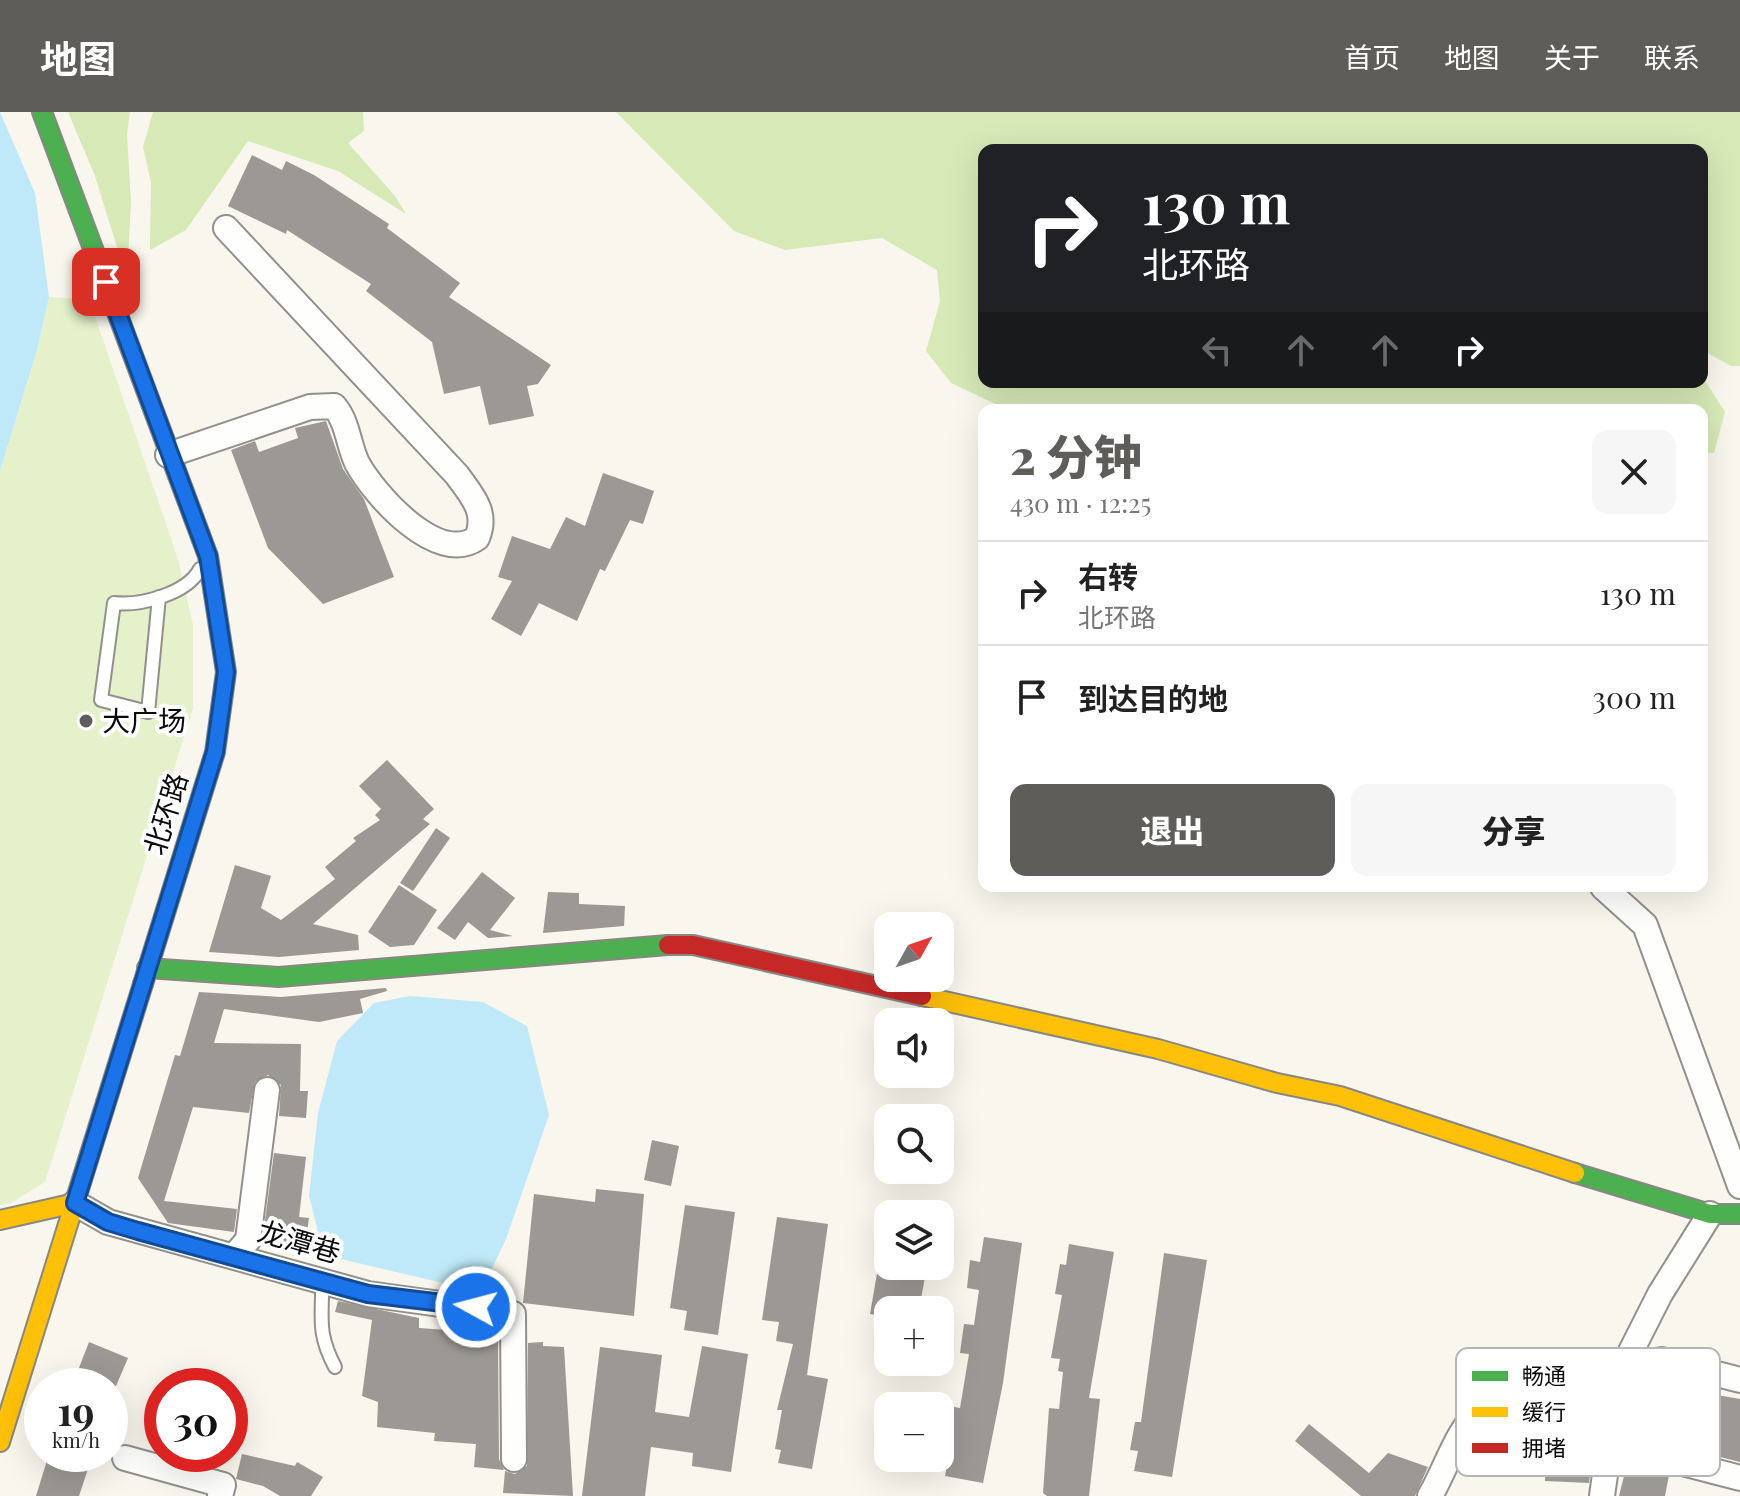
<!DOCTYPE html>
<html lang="zh">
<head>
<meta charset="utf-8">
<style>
  :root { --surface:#fff; --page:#f6f6f6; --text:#222; --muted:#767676; --line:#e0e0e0; --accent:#5e5d59 }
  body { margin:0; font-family:"Playfair Display","Noto Sans SC",serif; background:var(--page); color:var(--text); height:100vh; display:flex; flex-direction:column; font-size:30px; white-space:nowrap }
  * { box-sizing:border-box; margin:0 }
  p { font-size:26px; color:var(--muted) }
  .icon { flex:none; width:44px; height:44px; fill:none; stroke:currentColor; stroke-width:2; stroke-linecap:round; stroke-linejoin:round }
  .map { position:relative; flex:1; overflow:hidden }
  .side { position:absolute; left:978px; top:292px; width:730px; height:488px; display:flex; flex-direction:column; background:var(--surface); border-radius:16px; box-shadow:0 8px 32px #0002 }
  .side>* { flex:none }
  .top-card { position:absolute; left:978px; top:32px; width:730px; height:244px; border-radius:16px; box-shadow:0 8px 32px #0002; background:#202124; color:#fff; overflow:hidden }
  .needle { width:52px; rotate:50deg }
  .controls { position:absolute; left:874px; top:800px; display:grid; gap:16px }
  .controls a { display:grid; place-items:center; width:80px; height:80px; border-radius:16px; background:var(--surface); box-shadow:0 8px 32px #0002; font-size:40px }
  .speed { position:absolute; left:24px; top:1256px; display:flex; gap:16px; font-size:40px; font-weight:700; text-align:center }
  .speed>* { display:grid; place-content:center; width:104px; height:104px; border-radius:50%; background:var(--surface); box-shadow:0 8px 32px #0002; line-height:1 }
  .speed small { font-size:20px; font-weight:400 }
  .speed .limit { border:12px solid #d22; background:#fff; color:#111 }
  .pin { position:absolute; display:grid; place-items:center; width:68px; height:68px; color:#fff; margin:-34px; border-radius:16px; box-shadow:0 4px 12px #0006 }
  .me { position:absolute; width:88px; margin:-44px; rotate:277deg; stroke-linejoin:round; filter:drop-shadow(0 0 6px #0008) }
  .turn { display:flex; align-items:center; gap:28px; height:168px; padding:0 32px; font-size:36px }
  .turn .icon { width:104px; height:104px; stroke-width:2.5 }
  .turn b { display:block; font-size:56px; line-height:68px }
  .lanes { display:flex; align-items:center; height:76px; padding:0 32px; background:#0003; justify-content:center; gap:40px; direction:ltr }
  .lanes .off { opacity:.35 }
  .round { display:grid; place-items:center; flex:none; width:84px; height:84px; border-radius:16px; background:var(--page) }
  .summary { display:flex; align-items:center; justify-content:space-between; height:136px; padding:0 32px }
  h1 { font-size:48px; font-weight:800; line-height:60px; color:var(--accent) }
  .action { display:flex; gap:16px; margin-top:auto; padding:16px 32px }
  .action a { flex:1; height:92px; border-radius:16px; background:var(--accent); color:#fff; font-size:32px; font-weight:800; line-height:92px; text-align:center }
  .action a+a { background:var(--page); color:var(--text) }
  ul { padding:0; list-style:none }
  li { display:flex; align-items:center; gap:24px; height:104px; padding:0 32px; border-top:2px solid var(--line) }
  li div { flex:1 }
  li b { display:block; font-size:30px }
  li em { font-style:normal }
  header { display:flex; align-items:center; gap:48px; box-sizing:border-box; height:112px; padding:0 40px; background:var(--accent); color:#fff }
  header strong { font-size:38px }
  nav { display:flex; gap:44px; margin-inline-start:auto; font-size:28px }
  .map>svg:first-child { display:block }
</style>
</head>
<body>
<header>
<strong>地图</strong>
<nav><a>首页</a><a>地图</a><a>关于</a><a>联系</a></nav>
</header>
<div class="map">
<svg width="1740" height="1384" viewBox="0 0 1740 1384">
  <rect width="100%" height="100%" fill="#f9f6ed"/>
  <path fill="#e5f1ca" d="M 49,185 L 89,187 L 178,447 L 193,513 L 193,596 L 45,1070 L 11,1091 L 0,1093 L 0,359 L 37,238 Z"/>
  <g fill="#d6e9b7">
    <path d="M 68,0 L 130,0 L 127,22 L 131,90 L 127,167 L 95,64 Z"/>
    <path d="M 153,0 L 363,0 L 364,19 L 348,31 L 395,84 L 406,102 L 338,59 L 248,29 L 186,118 L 150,138 L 151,70 L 143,35 Z"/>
    <path d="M 616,0 L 1740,0 L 1740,254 L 1731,254 L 1702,238 L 1702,38 L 984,38 L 984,270 L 1702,270 L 1702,264 L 1725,300 L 1714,341 L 1702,341 L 1702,298 L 1008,298 L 951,271 L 926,239 L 940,189 L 937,158 L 882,126 L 785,138 L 734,119 Z"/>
  </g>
  <g fill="#bfe9f8">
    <path d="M 0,0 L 35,81 L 49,185 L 37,238 L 0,359 Z"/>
    <path d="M 410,884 L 483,890 L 527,914 L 549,1003 L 506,1127 L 481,1180 L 324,1143 L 309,1084 L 318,1001 L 337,929 L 374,891 Z"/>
  </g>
  <g fill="#9c9893">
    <path d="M 252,43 L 282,58 L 286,49 L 314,63 L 389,112 L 387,116 L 460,171 L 449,185 L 551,253 L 538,272 L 527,274 L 534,304 L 489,313 L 480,274 L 444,282 L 432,230 L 366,179 L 371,172 L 287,118 L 286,122 L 228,94 Z"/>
    <path d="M 326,309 L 343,357 L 364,387 L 394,465 L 323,492 L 268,436 L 231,338 L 255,329 L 259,340 L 298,326 L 295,316 Z"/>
    <path d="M 603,361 L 654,379 L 643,412 L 630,408 L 605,459 L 600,457 L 577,509 L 539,491 L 521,524 L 491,507 L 512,469 L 498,465 L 512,424 L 550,437 L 566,405 L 585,414 Z"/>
    <path d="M 387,648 L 434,697 L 423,707 L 430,712 L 313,812 L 358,823 L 359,838 L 279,845 L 209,840 L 235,753 L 271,764 L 261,796 L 281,808 L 335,767 L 325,755 L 356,729 L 353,726 L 380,708 L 375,703 L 381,697 L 359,674 Z"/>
    <path d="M 436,716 L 450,726 L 413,779 L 400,771 Z"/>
    <path d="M 482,760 L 515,786 L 490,818 L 513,824 L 488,826 L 468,810 L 455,828 L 437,816 Z"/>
    <path d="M 399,773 L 437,798 L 414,833 L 390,835 L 368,820 Z"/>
    <path d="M 548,780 L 579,781 L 579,792 L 625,794 L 624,814 L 543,821 Z"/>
    <path d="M 386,876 L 387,879 L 360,887 L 363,901 L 319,910 L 224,897 L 214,931 L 301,932 L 300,979 L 308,979 L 306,1006 L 279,1004 L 281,973 L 268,963 L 255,970 L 249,1001 L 193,995 L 164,1089 L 237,1097 L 234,1120 L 168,1111 L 138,1066 L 175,943 L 180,944 L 199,880 L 281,885 Z"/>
    <path d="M 652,1028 L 679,1034 L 671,1074 L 644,1068 Z"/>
    <path d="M 274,1041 L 306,1045 L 299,1105 L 309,1106 L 305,1136 L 262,1131 Z"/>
    <path d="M 596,1077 L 644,1082 L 634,1204 L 523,1191 L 534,1082 L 595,1090 Z"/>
    <path d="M 685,1093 L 735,1100 L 718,1223 L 684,1218 L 687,1199 L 670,1196 Z"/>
    <path d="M 777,1105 L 828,1112 L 807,1263 L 828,1267 L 812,1357 L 778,1351 L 781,1338 L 775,1337 L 782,1298 L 777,1298 L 793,1232 L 776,1229 L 779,1210 L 762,1208 Z"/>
    <path d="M 984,1125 L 1022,1131 L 1003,1271 L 983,1371 L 945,1364 L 949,1342 L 941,1340 L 949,1294 L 960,1296 L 969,1242 L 960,1241 L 964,1212 L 974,1213 L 979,1178 L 967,1176 L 970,1148 L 980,1150 Z"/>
    <path d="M 1069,1132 L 1114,1140 L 1089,1286 L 1100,1287 L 1089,1384 L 1047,1384 L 1043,1381 L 1049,1296 L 1059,1297 L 1063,1260 L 1058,1259 L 1060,1247 L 1051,1246 L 1062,1183 L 1055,1182 L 1060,1152 L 1066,1153 Z"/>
    <path d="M 1164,1141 L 1207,1148 L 1172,1365 L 1134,1359 L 1138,1339 L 1130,1338 L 1135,1310 L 1141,1310 Z"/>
    <path d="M 879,1150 L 888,1154 L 927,1154 L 919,1198 L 888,1198 L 888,1205 L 870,1202 Z"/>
    <path d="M 338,1189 L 419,1206 L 419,1216 L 476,1220 L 475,1226 L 498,1227 L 499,1347 L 504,1358 L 474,1355 L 476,1332 L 434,1329 L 435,1321 L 377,1315 L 378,1290 L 362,1284 L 372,1208 L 335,1200 Z"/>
    <path d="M 89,1230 L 128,1246 L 116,1274 L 72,1274 Z"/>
    <path d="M 543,1230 L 543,1234 L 564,1235 L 573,1384 L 503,1381 L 505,1359 L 515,1362 L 527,1354 L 528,1231 Z"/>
    <path d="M 702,1234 L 748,1242 L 731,1360 L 692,1354 L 693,1341 L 651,1335 L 645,1384 L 582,1384 L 600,1235 L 662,1243 L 655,1300 L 689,1305 Z"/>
    <path d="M 1665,1274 L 1740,1287 L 1740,1350 L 1634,1323 L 1638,1307 L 1658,1312 Z"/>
    <path d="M 1309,1312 L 1369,1361 L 1388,1341 L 1428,1355 L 1415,1384 L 1361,1384 L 1295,1329 Z"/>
    <path d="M 1546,1328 L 1594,1329 L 1589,1371 L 1545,1369 Z"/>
    <path d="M 49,1342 L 93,1342 L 79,1384 L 36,1384 Z"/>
    <path d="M 242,1342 L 295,1354 L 297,1350 L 323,1365 L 311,1384 L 280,1384 L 263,1374 L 236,1367 Z"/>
    <path d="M 1627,1352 L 1669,1363 L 1665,1384 L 1619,1384 Z"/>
  </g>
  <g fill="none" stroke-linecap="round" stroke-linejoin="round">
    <defs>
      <g id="lane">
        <path d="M 159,485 L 148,600 L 101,588 L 114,491 C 140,494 187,482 200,457"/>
        <path d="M 322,1168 C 323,1205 316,1219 335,1255"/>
      </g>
      <g id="street">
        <path d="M 168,343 L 310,295 L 334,294 C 348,310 348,332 357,351 C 375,384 438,454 477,426 C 488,400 472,384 457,363 L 226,116"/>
        <path d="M 1603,775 L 1645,813 L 1740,1074"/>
        <path d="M 75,1091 L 108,1110 L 368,1182 L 513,1202 L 514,1347"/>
        <path d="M 235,1143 L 248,1128 L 267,978"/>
        <path d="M 1609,1332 L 1740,1366"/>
        <path d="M 125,1346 L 223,1373 L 220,1384"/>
        <path d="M 1430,1384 C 1445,1359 1458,1316 1479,1300 L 1623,1254 L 1662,1248 L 1740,1268"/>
        <path d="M 1602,1384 L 1619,1263 L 1660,1182 L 1710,1102"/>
      </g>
      <g id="fast">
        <path d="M 42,0 L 208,444 L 226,560 L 215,640 L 143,872"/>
        <path d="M 147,856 L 279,865 L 668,833"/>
        <path d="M 1575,1061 L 1710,1102 L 1740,1102"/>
      </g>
      <g id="slow">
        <path d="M 922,884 L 1158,937 L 1277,971 L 1340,984 L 1575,1061"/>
        <path d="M 0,1108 L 75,1091"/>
        <path d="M 0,1330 L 143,872"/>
      </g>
      <path id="jam" d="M 668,833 L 693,833 L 922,884"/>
    </defs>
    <use href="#lane" stroke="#92908c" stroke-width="16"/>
    <use href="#street" stroke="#92908c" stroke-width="28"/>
    <use href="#fast" stroke="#888783" stroke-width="22"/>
    <use href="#slow" stroke="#888783" stroke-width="22"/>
    <use href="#jam" stroke="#888783" stroke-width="22"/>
    <use href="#lane" stroke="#fefefc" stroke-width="12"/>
    <use href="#street" stroke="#fefefc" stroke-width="24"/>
    <use href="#fast" stroke="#4caf50" stroke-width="18"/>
    <use href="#slow" stroke="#ffc107" stroke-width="18"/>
    <use href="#jam" stroke="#c62828" stroke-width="18"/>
  </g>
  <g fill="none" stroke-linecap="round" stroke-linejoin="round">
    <defs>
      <path id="route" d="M 106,170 L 208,444 L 226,560 L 215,640 L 75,1091 L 108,1110 L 138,1119 L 368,1182 L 476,1195"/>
    </defs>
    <use href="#route" stroke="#114b97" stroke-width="20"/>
    <use href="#route" stroke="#1a73e8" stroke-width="14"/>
  </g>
  <circle fill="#5e5d59" stroke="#fff" stroke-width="3" cx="86" cy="609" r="8"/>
  <g text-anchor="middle" stroke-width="8" stroke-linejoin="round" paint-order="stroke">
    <g font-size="28" fill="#0a0a0a" stroke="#fff" text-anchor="start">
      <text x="102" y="619">大广场</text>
    </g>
    <g font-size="28" fill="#0a0a0a" stroke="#fff">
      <text transform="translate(166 702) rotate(-73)" y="10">北环路</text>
      <text transform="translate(299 1130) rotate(16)" y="10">龙潭巷</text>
    </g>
  </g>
  <rect x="1456" y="1236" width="264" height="128" rx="12" fill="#fff" stroke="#b6b6b6" stroke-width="2"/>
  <rect x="1472" y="1259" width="36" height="10" fill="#4caf50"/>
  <rect x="1472" y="1295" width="36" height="10" fill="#ffc107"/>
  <rect x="1472" y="1331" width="36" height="10" fill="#c62828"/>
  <g font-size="22" fill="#0a0a0a">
    <text x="1522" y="1272">畅通</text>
    <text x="1522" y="1308">缓行</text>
    <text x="1522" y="1344">拥堵</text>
  </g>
</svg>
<div class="controls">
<a><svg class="needle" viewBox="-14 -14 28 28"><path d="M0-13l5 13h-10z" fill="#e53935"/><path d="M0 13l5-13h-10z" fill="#767676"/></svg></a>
<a><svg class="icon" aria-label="sound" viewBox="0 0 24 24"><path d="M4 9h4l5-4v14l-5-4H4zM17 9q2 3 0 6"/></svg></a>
<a><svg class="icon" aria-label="search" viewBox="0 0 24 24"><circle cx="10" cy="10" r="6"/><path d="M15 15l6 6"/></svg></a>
<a><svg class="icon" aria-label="layers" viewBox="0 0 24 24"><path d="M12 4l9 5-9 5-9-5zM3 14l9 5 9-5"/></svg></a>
<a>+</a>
<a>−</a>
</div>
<div class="speed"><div>19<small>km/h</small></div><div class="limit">30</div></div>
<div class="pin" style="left:106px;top:170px;background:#d93025"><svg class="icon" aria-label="arrive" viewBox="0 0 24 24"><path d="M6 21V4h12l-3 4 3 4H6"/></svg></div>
<svg class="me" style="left:476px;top:1195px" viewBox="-20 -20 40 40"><circle r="17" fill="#1a73e8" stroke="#fff" stroke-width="3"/><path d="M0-11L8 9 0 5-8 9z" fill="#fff"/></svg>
<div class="top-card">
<div class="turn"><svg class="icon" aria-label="right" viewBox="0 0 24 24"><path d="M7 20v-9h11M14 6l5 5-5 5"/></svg><div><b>130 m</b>北环路</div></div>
<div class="lanes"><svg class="icon off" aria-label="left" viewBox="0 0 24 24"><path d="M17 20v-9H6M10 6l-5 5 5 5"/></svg><svg class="icon off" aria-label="ahead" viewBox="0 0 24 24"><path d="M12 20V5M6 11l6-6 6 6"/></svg><svg class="icon off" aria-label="ahead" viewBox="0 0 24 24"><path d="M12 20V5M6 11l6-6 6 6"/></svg><svg class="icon" aria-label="right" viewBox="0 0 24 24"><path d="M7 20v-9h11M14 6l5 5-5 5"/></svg></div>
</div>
<section class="side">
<div class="summary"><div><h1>2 分钟</h1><p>430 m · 12:25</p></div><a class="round"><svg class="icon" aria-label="close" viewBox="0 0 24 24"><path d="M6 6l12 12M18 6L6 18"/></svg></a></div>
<ul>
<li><svg class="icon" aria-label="right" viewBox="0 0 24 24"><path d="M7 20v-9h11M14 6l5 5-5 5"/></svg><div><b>右转</b><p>北环路</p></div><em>130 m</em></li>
<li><svg class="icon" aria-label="arrive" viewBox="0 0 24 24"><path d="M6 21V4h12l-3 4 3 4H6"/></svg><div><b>到达目的地</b></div><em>300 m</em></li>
</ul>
<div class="action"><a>退出</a><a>分享</a></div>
</section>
</div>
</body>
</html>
